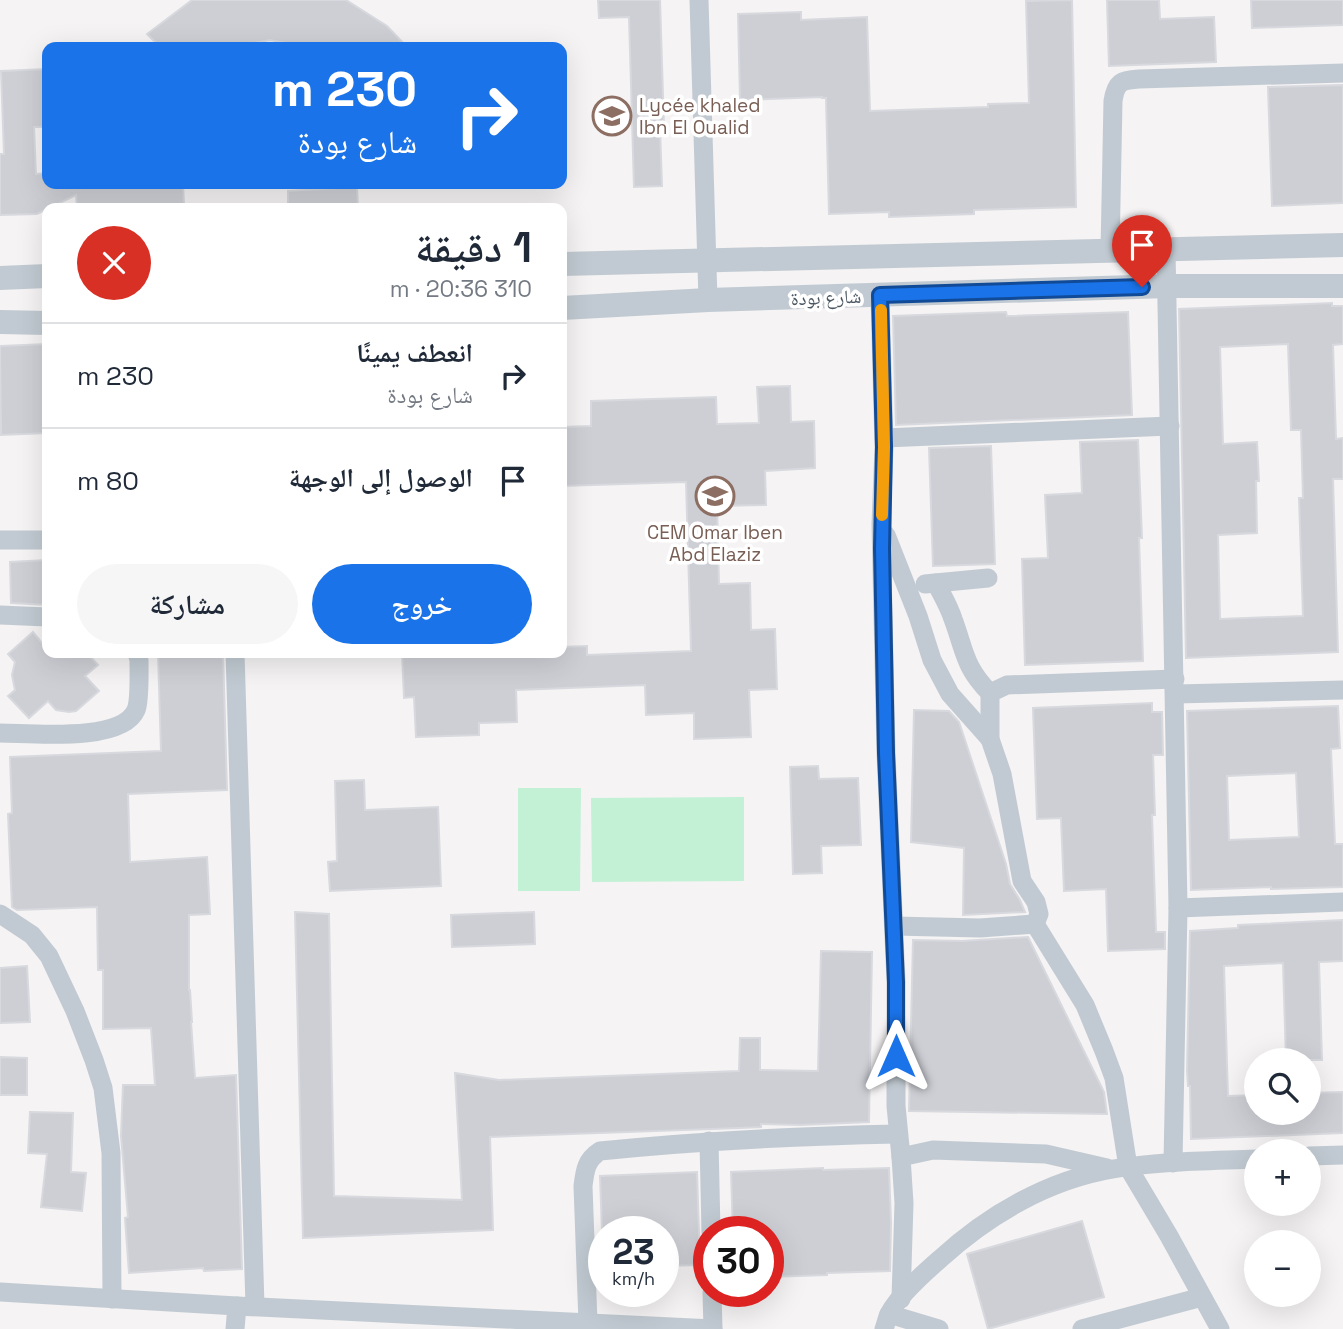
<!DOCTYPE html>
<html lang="ar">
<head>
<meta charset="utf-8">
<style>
  :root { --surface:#fff; --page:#f6f6f7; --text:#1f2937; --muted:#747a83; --line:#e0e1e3; --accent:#1a73e8 }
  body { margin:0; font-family:"Space Grotesk","Noto Naskh Arabic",sans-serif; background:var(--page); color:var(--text); direction:rtl; height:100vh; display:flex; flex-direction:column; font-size:26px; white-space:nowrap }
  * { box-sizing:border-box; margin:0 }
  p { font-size:23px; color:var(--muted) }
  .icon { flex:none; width:38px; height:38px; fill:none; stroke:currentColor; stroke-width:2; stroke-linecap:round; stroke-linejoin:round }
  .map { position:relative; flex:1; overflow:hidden; direction:ltr }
  .sheet { position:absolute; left:42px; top:203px; width:525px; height:455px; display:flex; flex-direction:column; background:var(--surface); border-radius:14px; box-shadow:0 7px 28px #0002; direction:rtl }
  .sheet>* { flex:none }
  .guide { position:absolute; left:42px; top:42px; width:525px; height:147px; border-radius:14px; box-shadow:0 7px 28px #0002; direction:rtl; background:#1a73e8; color:#fff; overflow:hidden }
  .controls { position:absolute; left:1244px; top:1048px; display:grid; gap:14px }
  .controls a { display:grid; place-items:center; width:77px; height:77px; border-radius:50%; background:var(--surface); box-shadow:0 7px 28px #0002; font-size:35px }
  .speed { position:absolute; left:588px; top:1216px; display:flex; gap:14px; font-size:35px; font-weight:700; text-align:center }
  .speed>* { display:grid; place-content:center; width:91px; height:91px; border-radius:50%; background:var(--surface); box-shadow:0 7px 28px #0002; line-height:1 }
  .speed small { font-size:18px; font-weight:400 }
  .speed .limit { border:10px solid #d22; background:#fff; color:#111 }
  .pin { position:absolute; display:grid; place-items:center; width:60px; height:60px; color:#fff; margin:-72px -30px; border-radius:50% 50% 50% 0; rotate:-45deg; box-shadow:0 0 7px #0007 }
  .pin .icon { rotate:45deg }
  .me { position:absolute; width:77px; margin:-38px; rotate:0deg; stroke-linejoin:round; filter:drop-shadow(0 0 5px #0008) }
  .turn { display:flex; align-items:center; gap:24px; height:147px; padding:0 35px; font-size:32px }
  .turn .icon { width:91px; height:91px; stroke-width:2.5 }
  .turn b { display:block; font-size:49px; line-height:60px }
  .round { display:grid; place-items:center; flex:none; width:74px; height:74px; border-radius:37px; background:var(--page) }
  .overview { display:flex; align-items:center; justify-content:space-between; height:119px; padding:0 35px }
  h1 { font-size:42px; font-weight:600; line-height:52px }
  .cta { display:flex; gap:14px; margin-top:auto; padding:14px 35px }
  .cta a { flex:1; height:80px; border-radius:42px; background:var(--accent); color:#fff; font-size:28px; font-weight:600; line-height:80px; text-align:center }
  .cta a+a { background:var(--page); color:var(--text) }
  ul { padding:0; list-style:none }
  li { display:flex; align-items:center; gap:21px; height:105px; padding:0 35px; border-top:2px solid var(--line) }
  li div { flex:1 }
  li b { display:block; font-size:26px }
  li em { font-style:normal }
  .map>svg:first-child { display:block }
</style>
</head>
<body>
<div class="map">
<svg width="1343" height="1329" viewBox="0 0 1343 1329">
  <rect width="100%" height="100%" fill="#f5f3f3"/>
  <g fill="#c3f1d5">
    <path d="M 518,788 L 581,788 L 580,891 L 518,891 Z"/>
    <path d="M 744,797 L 744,881 L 592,882 L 591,798 Z"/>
  </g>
  <g fill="#cdcfd5" stroke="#d7d9de" stroke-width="2" fill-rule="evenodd">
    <path d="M 192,0 L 346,0 L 387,26 L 407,47 L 306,47 L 270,40 L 232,47 L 160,47 L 147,34 Z"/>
    <path d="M 598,0 L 660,0 L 664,128 L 660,128 L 662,186 L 634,187 L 629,17 L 599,18 Z"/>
    <path d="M 1072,0 L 1076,207 L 974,210 L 974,214 L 889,217 L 889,212 L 829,214 L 826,98 L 822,98 L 822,97 L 740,100 L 738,14 L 801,12 L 801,20 L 867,17 L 870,111 L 988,107 L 988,104 L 1029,103 L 1026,1 Z"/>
    <path d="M 1107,0 L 1159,0 L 1160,19 L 1214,17 L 1216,62 L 1109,66 Z"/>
    <path d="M 1251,0 L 1343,0 L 1343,25 L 1252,28 Z"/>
    <path d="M 47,69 L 47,127 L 34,127 L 36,174 L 47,173 L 47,184 L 183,184 L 184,205 L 77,208 L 76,195 L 37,214 L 0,215 L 0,154 L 4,154 L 1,71 Z"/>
    <path d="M 1343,85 L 1343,203 L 1272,206 L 1268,87 Z"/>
    <path d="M 357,187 L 358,208 L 288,208 L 288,191 Z"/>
    <path d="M 1332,303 L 1332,306 L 1343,306 L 1343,344 L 1333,345 L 1336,439 L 1343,438 L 1343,479 L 1333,479 L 1338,652 L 1186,658 L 1179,309 ZM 1288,344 L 1291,430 L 1301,430 L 1303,498 L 1299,498 L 1303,616 L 1220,619 L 1218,535 L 1257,533 L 1256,481 L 1259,481 L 1257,442 L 1223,444 L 1220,347 Z"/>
    <path d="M 1006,312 L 1007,316 L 1128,312 L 1132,415 L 896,425 L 893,316 Z"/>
    <path d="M 47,344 L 47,433 L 1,435 L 0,346 Z"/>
    <path d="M 790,386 L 791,422 L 814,421 L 815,468 L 765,471 L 766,505 L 717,506 L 719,584 L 750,583 L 751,630 L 775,629 L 777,689 L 749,690 L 751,737 L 694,739 L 694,713 L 646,715 L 645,685 L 516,690 L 517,722 L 479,723 L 479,735 L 416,737 L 414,697 L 404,698 L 402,653 L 562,653 L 562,647 L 587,646 L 587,655 L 691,651 L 686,482 L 562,486 L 562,427 L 591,426 L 591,401 L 716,397 L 717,424 L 759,423 L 757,387 Z"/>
    <path d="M 1138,440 L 1142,538 L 1139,538 L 1143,661 L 1025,665 L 1022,559 L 1048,558 L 1045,495 L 1082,493 L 1080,442 Z"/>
    <path d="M 991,446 L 995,564 L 933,566 L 929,448 Z"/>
    <path d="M 47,560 L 47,605 L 11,603 L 10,562 Z"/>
    <path d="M 33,632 L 47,649 L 47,653 L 87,653 L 98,665 L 85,676 L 99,691 L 76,711 L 69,712 L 56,710 L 48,701 L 29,718 L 8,696 L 15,690 L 12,675 L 15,662 L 8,654 Z"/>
    <path d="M 158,653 L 223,653 L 227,790 L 128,794 L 130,862 L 207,857 L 210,914 L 189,915 L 189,990 L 190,990 L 192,1022 L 191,1022 L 195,1078 L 236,1075 L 242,1269 L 204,1271 L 203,1268 L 129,1273 L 125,1218 L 128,1217 L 121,1136 L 123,1085 L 155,1085 L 151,1028 L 103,1029 L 103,970 L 98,970 L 97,907 L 17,910 L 12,907 L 8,814 L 12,813 L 10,757 L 161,751 Z"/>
    <path d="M 1152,703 L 1152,712 L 1162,712 L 1163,755 L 1153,755 L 1155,815 L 1152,815 L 1156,932 L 1165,932 L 1165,949 L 1108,951 L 1106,889 L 1064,891 L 1061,818 L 1037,819 L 1033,708 Z"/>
    <path d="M 1338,706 L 1340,748 L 1331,749 L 1335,844 L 1343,844 L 1343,887 L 1271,889 L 1271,887 L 1191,890 L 1187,711 ZM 1296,773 L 1299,837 L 1229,840 L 1227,776 Z"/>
    <path d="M 914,710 L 949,711 L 959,722 L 1006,864 L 1010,884 L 1020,900 L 1025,912 L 963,915 L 964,848 L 911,842 Z"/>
    <path d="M 818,766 L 819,779 L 858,778 L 861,845 L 821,846 L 822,873 L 793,874 L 790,767 Z"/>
    <path d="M 364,780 L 365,810 L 438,807 L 441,886 L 330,891 L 328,862 L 337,861 L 335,781 Z"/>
    <path d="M 295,912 L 329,914 L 334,1196 L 462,1200 L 455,1073 L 499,1080 L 739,1071 L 740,1038 L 760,1038 L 760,1070 L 818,1071 L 821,951 L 872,952 L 869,1122 L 800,1125 L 761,1124 L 761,1127 L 739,1128 L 490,1137 L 493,1230 L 303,1238 Z"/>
    <path d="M 534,912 L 535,944 L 452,947 L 451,915 Z"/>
    <path d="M 1343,920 L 1343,961 L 1319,962 L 1322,1060 L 1286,1060 L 1283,963 L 1224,966 L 1228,1096 L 1256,1095 L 1256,1113 L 1309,1113 L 1309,1093 L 1343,1092 L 1343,1133 L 1191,1139 L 1190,1086 L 1188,1086 L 1187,1071 L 1190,931 L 1238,928 L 1238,925 Z"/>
    <path d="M 1028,937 L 1104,1092 L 1107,1114 L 909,1111 L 913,940 L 962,941 Z"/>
    <path d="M 27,966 L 30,1022 L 0,1023 L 0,968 Z"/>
    <path d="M 0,1057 L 27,1058 L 27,1095 L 0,1095 Z"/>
    <path d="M 30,1112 L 73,1113 L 71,1172 L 86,1173 L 82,1211 L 41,1207 L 47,1154 L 28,1153 Z"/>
    <path d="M 823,1168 L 823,1170 L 889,1168 L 891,1223 L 890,1271 L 827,1273 L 827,1275 L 768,1277 L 768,1232 L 733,1232 L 731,1172 Z"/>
    <path d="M 697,1172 L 700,1265 L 663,1266 L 663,1232 L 602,1232 L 600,1176 Z"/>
    <path d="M 1082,1221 L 1104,1297 L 988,1329 L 967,1254 Z"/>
  </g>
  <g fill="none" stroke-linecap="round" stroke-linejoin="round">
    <g stroke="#c1cad2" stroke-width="19">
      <path d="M 699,0 L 708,300"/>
      <path d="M 1166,250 L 1178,908 L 1173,1163"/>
      <path d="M 1110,251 L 1113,101 C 1116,82 1121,80 1139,79 L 1343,73"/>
      <path d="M 880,295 L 884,447 L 881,524 L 886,753 L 896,982 L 896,1106 L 901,1157"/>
      <path d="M 884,438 L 1170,426"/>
      <path d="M 886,535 L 918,616 L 932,660 L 950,694 L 990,739"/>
      <path d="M 0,540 L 47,540"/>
      <path d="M 936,583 C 942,595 949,606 953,619 C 965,651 964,667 990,693"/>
      <path d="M 925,584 L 988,578"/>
      <path d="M 0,615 L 47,617"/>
      <path d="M 235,653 L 255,1306"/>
      <path d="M 1175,694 L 1343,690"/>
      <path d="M 0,733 C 30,733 122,743 136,710 C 140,701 139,671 139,660 L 137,653"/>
      <path d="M 1178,908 L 1343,902"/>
      <path d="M 0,914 L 32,935 L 49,956 L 75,1011 L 94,1060 L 103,1088 L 111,1153 L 112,1299"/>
      <path d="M 1035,924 L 1085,1005 L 1104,1051 L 1114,1078 L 1128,1167 L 1169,1236 L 1220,1329"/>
      <path d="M 894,926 L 980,928 L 1035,924 L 1039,914 L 1036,902 L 1022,881 L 1002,774 L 990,739 L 990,693 L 1007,685 L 1175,679"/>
      <path d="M 709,1141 L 711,1232"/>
      <path d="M 1309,1156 L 1343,1155"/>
      <path d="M 0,1292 L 237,1306 L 713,1329"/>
      <path d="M 712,1292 L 713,1329"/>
      <path d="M 901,1299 L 904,1203 L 901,1157 L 933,1150 L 1046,1154 L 1107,1168"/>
      <path d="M 889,1314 L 939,1329"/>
      <path d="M 588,1323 L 583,1186 C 585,1170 586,1160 600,1151 C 699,1141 798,1136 898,1134"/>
      <path d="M 235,1329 L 237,1306"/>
      <path d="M 884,1329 C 886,1324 887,1318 889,1314 C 899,1295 924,1273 940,1259 C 988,1215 1048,1180 1113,1169 C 1160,1161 1209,1161 1256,1159"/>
      <path d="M 1082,1329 L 1202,1297"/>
    </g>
    <g stroke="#c1cad2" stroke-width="24">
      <path d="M 562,264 L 1343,245"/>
      <path d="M 0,278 L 47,276"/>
      <path d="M 562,308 L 708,300 L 1168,286 L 1343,286"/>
      <path d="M 0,322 L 47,323"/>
    </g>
  </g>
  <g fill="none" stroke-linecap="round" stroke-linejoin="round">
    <defs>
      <path id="route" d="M 896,1056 L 896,982 L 886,753 L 882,549 L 884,447 L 880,295 L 1142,287"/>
    </defs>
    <use href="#route" stroke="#114b97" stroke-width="18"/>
    <use href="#route" stroke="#1a73e8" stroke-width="12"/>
    <path stroke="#f59e0b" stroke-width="12" d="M 881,310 L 884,447 L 882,515"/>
  </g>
  <defs>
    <symbol id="school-ring" viewBox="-11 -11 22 22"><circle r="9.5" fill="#fff" stroke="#8d6e63" stroke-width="1.5"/><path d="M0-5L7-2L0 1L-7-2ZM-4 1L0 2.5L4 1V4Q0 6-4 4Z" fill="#8d6e63"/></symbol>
  </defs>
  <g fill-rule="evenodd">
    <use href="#school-ring" x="590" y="94" width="44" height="44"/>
    <use href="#school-ring" x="693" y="474" width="44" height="44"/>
  </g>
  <g text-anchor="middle" stroke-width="7" stroke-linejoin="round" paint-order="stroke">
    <g font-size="19" fill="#785e54" stroke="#fff" text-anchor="start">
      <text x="639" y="112">Lycée khaled<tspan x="639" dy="22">Ibn El Oualid</tspan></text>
      <text x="715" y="539" text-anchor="middle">CEM Omar Iben<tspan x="715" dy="22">Abd Elaziz</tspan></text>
    </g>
    <g font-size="19" fill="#4a5661" stroke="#fff">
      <text transform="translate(826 297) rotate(-2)" y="7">شارع بودة</text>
    </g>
  </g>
</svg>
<div class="controls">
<a><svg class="icon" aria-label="search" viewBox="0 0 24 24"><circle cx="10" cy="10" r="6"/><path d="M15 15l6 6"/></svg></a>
<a>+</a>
<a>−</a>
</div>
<div class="speed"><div>23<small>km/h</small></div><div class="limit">30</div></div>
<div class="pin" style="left:1142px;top:287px;background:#d93025"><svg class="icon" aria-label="arrive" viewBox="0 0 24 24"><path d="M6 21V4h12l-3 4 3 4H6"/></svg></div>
<svg class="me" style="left:896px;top:1056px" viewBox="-20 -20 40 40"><path d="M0-17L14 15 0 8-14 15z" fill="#1a73e8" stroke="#fff" stroke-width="4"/></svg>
<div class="guide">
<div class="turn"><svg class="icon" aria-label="right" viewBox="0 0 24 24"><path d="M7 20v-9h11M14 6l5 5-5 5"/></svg><div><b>230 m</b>شارع بودة</div></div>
</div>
<section class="sheet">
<div class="overview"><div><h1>1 دقيقة</h1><p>310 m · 20:36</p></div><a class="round" style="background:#d93025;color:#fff"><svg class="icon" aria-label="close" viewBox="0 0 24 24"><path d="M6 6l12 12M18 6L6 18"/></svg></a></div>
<ul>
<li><svg class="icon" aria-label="right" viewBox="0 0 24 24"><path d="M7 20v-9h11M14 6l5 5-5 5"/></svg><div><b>انعطف يمينًا</b><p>شارع بودة</p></div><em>230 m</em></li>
<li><svg class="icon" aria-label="arrive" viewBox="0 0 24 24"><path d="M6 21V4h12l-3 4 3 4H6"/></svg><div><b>الوصول إلى الوجهة</b></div><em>80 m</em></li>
</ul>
<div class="cta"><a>خروج</a><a>مشاركة</a></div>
</section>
</div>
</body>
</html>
